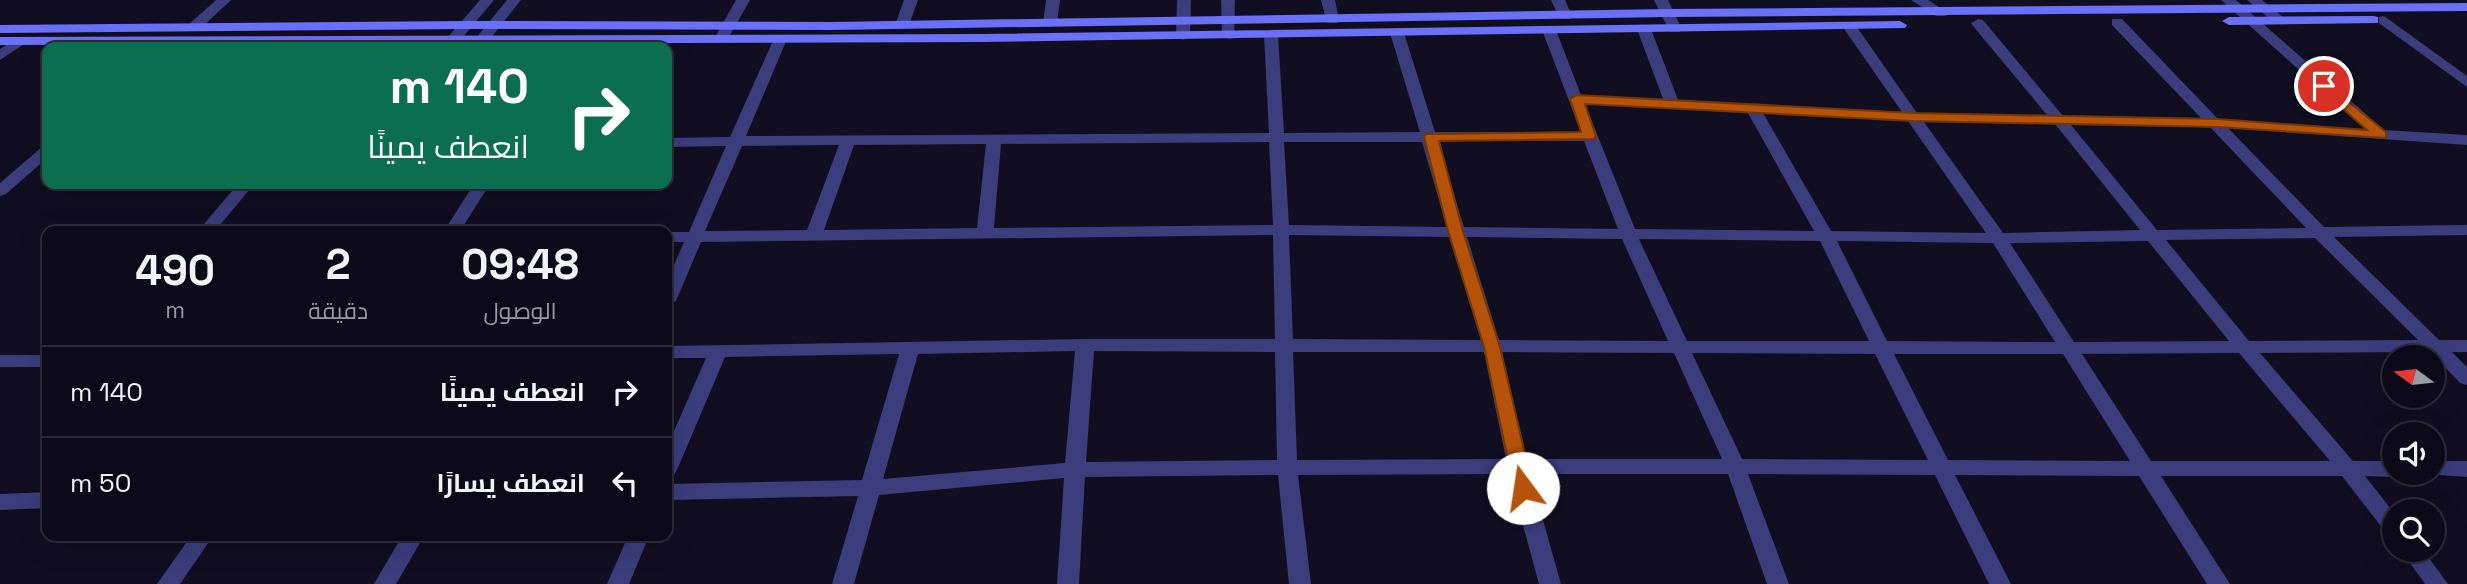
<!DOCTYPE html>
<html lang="ar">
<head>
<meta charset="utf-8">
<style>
  :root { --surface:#0c0a18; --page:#151321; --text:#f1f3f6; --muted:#9a9aa2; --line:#2c2b37 }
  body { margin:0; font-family:"Space Grotesk",Cairo,sans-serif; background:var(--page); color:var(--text); direction:rtl; height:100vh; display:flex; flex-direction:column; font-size:26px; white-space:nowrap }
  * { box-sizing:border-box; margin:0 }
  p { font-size:23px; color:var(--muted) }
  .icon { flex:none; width:38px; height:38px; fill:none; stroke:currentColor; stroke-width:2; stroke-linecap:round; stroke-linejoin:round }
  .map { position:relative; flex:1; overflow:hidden; direction:ltr }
  .panel { position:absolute; left:42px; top:226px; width:630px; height:315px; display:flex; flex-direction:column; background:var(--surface); border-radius:14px; box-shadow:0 7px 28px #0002,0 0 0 2px var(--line); direction:rtl }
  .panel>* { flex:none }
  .banner { position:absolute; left:42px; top:42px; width:630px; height:147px; border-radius:14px; box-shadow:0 7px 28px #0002,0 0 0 2px var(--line); direction:rtl; background:#0b6e4f; color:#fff; overflow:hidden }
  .needle { width:46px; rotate:285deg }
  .tools { position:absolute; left:2382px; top:345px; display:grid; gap:14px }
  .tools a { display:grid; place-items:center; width:63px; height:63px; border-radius:50%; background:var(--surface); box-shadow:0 7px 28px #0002,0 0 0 2px var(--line); font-size:35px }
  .pin { position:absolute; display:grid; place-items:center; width:60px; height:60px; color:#fff; margin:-30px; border:4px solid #fff; border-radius:50%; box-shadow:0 2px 7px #0007 }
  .me { position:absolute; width:77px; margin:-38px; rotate:346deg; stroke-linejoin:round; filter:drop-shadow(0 0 5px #0008) }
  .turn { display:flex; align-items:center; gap:24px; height:147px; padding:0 28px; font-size:32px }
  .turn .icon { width:91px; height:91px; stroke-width:2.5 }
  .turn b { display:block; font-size:49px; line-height:60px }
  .eta { display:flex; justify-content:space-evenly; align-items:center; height:119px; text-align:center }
  .eta b { font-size:42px; font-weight:600; line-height:49px }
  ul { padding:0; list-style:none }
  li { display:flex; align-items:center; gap:21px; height:91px; padding:0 28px; border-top:2px solid var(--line) }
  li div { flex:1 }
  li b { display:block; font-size:26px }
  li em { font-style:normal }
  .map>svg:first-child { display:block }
</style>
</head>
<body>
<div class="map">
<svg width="2467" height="584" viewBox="0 0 2467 584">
  <rect width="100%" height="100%" fill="#100e20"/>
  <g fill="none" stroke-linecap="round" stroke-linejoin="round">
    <g fill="#3b3d7d" fill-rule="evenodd">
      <path d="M 216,0 L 231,0 L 199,30 L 189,30 L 189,24 Z"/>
      <path d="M 480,0 L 494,0 L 458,43 L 448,43 L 448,37 Z"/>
      <path d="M 507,0 L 521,0 L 486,44 L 476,44 L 476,38 Z"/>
      <path d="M 736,0 L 750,0 L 726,42 L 716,42 L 714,39 Z"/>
      <path d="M 904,0 L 918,0 L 909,25 L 902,29 L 895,25 Z"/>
      <path d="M 1046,0 L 1060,0 L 1057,23 L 1050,27 L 1043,23 Z"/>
      <path d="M 1177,0 L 1191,0 L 1190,36 L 1183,40 L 1176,36 Z"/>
      <path d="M 1221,0 L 1235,0 L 1234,38 L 1229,39 L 1222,35 Z"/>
      <path d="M 1321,0 L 1335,0 L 1339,20 L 1337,23 L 1327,23 Z"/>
      <path d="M 1551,0 L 1565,0 L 1572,16 L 1570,19 L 1560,19 Z"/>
      <path d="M 1654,0 L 1668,0 L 1682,29 L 1680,32 L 1670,32 Z"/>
      <path d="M 1911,0 L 1928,0 L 1948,13 L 1946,16 L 1936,16 Z"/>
      <path d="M 2221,0 L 2236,0 L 2384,130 L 2467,135 L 2467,145 L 2228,128 L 2324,227 L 2467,225 L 2467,235 L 2334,237 L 2439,340 L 2467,340 L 2467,352 L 2452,352 L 2467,367 L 2467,385 L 2460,383 L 2430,352 L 2260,353 L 2353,461 L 2394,461 L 2394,472 L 2402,472 L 2394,477 L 2365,476 L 2394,513 L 2394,536 L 2387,534 L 2342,476 L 2161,476 L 2230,584 L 2207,584 L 2139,476 L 1955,475 L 2011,584 L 1989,584 L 1935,475 L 1748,474 L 1789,584 L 1767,584 L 1728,474 L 1530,474 L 1561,584 L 1539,584 L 1509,474 L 1298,475 L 1311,584 L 1289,584 L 1278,475 L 1085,477 L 1079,584 L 1057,584 L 1064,478 L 879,495 L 854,584 L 832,584 L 858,496 L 667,500 L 667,484 L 862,480 L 899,354 L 725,357 L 677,470 L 674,475 L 667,478 L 667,447 L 706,358 L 667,358 L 667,346 L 1085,339 L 1275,339 L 1273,235 L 701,242 L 676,301 L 667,307 L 667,281 L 684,242 L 667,242 L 667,232 L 689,232 L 726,146 L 667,147 L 667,138 L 730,137 L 775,36 L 780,35 L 787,39 L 746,136 L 1269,133 L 1264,35 L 1271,31 L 1278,35 L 1284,133 L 1420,132 L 1390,33 L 1397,29 L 1404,33 L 1435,132 L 1581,132 L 1542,30 L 1549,26 L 1556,30 L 1581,95 L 1663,99 L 1637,29 L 1644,25 L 1651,29 L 1678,100 L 1902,112 L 1842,26 L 1849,22 L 1854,23 L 1917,113 L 2047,115 L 1973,26 L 1971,23 L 1978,19 L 1983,20 L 2063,116 L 2201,118 L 2112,25 L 2112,19 L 2122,19 L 2218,119 L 2365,129 ZM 1585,104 L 1748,113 L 1814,231 L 1635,229 ZM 1763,113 L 1908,121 L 1986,233 L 1831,231 ZM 1924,122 L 2055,124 L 2140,230 L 2003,233 ZM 2071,125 L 2210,127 L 2306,228 L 2157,230 ZM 1437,141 L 1584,141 L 1618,229 L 1464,227 ZM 1269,142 L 1273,225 L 994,228 L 1001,144 ZM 1284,142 L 1422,142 L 1447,227 L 1289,225 ZM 986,144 L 977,228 L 824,230 L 854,145 ZM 839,145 L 807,230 L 705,231 L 742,146 ZM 1289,235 L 1450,237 L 1481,340 L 1293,339 ZM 1467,237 L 1622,239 L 1668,341 L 1499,340 ZM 2315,238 L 2418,340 L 2249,341 L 2166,240 ZM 1639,239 L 1820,241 L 1869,341 L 1687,341 ZM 1837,241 L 1993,243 L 2055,342 L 1887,341 ZM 2148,241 L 2229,341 L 2074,342 L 2010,243 ZM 1075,351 L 1065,463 L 883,479 L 918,354 ZM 1094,351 L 1275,352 L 1277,460 L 1086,462 ZM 1293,352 L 1484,352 L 1506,459 L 1297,460 ZM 1502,352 L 1674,353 L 1722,459 L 1526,459 ZM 1692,353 L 1875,354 L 1928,460 L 1742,459 ZM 2239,353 L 2330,461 L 2151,461 L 2082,354 ZM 1894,354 L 2063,354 L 2130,461 L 1948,460 Z"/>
      <path d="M 2247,0 L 2262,0 L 2288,21 L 2286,24 L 2276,24 Z"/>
      <path d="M 2384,16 L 2467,76 L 2467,87 L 2379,23 L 2379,17 Z"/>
      <path d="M 19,37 L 24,38 L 24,44 L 0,60 L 0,49 Z"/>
      <path d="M 47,145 L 47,158 L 6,194 L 0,196 L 0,183 L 42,147 Z"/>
      <path d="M 238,184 L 254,184 L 215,231 L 198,231 Z"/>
      <path d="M 474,184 L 490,184 L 460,231 L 444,231 Z"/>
      <rect x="0" y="355" width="47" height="12"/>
      <path d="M 2432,461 L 2467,461 L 2467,477 L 2425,474 L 2432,472 Z"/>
      <path d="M 47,492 L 47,508 L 0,510 L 0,494 Z"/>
      <path d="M 191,536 L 213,536 L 180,584 L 157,584 Z"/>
      <path d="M 402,536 L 424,536 L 396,584 L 374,584 Z"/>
      <path d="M 628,536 L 649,536 L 629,584 L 607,584 Z"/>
      <path d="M 2401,550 L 2423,550 L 2448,584 L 2425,584 Z"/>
    </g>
    <g fill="#6b70f8" fill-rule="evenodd">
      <path d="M 2467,3 L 2467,11 L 1669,17 L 832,30 L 466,29 L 0,33 L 0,25 L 466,21 L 832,22 L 1669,9 Z"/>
      <path d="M 2373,16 L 2378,17 L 2378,23 L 2229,25 L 2222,21 L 2229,17 Z"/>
      <path d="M 1900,21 L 1907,25 L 1905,28 L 981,42 L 0,45 L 0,37 L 981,34 Z"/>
    </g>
  </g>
  <path fill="#b45309" stroke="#753606" stroke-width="2" d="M 2324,82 L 2386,132 L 2386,138 L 2217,127 L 1913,121 L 1585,104 L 1596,136 L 1594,139 L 1439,141 L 1463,231 L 1500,347 L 1533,488 L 1530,493 L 1517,493 L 1514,488 L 1484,347 L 1448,231 L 1424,137 L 1426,134 L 1581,132 L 1570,99 L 1577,95 L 1913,113 L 2217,119 L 2367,130 L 2319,88 L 2317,86 Z"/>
</svg>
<div class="tools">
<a><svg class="needle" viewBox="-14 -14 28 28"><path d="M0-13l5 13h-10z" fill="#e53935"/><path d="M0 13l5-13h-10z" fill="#9a9aa2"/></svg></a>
<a><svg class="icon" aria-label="sound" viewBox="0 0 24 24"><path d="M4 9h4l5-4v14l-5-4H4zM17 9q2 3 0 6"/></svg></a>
<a><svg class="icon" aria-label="search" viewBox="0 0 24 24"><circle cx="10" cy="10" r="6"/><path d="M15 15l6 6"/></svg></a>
</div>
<div class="pin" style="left:2324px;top:86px;background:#d93025"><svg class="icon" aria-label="arrive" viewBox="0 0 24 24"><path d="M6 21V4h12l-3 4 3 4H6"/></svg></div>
<svg class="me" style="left:1523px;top:488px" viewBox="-20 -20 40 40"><circle r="19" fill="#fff"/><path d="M0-13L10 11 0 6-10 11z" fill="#b45309"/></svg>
<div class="banner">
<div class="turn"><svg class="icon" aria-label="right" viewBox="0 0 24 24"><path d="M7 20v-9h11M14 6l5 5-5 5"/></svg><div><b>140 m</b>انعطف يمينًا</div></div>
</div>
<section class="panel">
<div class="eta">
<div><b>09:48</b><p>الوصول</p></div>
<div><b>2</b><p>دقيقة</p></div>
<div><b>490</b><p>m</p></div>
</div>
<ul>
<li><svg class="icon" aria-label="right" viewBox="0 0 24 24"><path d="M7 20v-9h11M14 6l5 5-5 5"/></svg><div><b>انعطف يمينًا</b></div><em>140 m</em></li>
<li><svg class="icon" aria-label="left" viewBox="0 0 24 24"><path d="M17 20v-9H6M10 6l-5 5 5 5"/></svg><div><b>انعطف يسارًا</b></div><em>50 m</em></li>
</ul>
</section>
</div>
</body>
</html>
